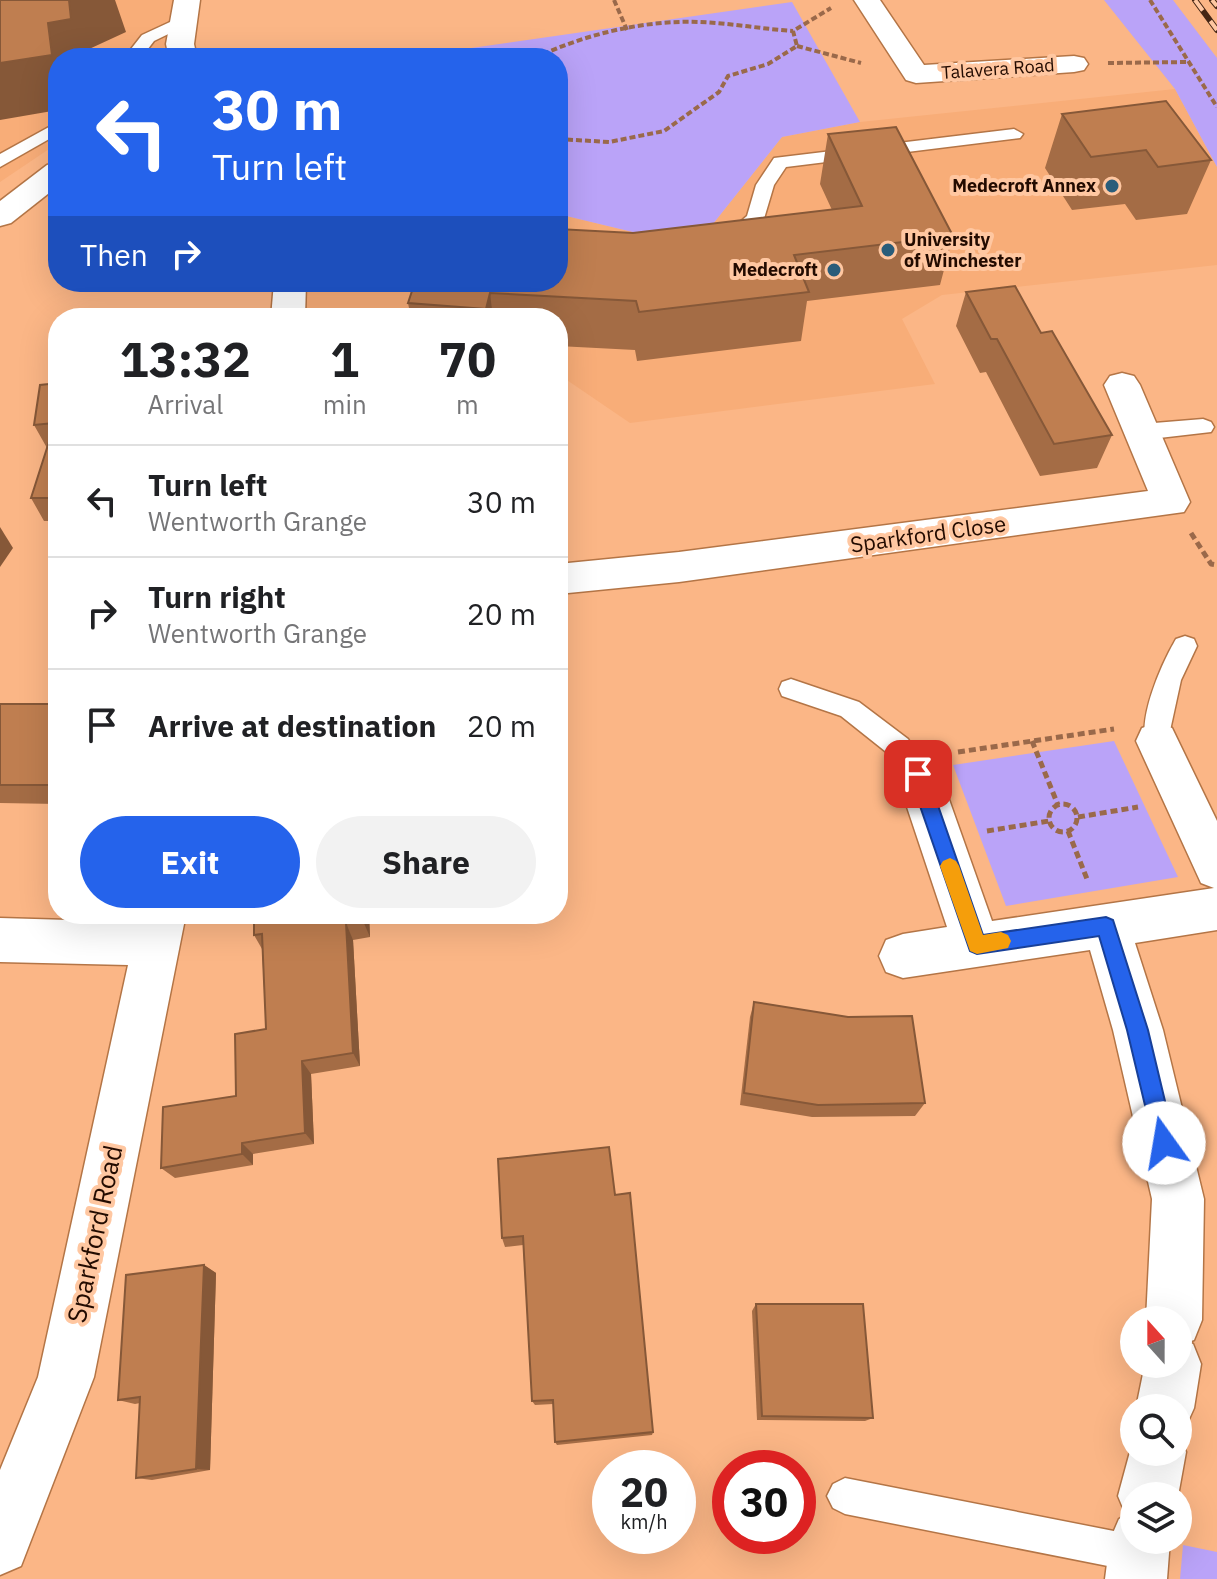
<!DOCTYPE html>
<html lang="en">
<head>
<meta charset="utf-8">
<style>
  :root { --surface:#fff; --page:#f2f2f2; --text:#202124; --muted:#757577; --line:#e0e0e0; --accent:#2563eb }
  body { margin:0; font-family:"IBM Plex Sans",sans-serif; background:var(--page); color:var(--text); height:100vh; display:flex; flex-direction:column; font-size:30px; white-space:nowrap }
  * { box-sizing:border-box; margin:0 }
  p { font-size:26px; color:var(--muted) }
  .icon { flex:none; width:44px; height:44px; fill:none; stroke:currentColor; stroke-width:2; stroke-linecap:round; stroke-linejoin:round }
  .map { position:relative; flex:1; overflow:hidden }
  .details { position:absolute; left:48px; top:308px; width:520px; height:616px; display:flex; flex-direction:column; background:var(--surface); border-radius:32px; box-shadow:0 8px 32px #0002 }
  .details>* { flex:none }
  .top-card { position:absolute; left:48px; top:48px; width:520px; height:244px; border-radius:32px; box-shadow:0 8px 32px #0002; background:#2563eb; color:#fff; overflow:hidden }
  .needle { width:52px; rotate:339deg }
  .buttons { position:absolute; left:1120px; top:1306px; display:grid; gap:16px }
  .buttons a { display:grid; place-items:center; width:72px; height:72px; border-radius:50%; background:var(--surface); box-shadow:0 8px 32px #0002; font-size:40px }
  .speed { position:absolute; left:592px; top:1450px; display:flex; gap:16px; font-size:40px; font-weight:700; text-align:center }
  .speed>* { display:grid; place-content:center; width:104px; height:104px; border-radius:50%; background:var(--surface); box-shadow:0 8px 32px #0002; line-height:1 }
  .speed small { font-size:20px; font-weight:400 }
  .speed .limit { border:12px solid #d22; background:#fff; color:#111 }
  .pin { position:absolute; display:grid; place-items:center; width:68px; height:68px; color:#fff; margin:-34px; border-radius:16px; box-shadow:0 4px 12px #0006 }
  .me { position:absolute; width:88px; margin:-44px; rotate:347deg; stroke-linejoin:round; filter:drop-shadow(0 0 6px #0008) }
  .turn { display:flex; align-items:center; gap:28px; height:168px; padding:0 32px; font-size:36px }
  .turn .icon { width:104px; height:104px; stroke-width:2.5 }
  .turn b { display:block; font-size:56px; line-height:68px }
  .then { display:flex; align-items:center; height:76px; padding:0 32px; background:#0003; gap:16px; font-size:30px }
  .eta { display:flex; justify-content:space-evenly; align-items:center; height:136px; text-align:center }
  .eta b { font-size:48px; font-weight:800; line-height:56px }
  .button { display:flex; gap:16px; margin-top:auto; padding:16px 32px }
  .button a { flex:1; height:92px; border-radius:48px; background:var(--accent); color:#fff; font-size:32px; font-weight:800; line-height:92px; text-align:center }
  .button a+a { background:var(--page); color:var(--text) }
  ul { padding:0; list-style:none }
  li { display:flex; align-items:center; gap:24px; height:112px; padding:0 32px; border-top:2px solid var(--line) }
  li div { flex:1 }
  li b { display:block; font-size:30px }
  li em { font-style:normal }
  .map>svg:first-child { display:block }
</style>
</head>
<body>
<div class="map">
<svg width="1217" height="1579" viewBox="0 0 1217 1579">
  <rect width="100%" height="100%" fill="#fbb686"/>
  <g fill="#f8ad78">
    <path d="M 0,0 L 187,0 L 180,44 L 163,58 L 58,58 L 58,143 L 0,182 Z"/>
    <path d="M 1175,89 L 1217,167 L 1217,265 L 942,295 L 902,319 L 935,384 L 630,423 L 558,374 L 558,318 L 300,318 L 302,282 L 558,282 L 558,214 L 645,235 L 705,234 L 782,137 L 860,122 Z"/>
  </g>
  <g fill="#baa3f8">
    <path d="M 1104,0 L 1173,0 L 1217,58 L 1217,167 L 1175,89 Z"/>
    <path d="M 792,2 L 860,122 L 782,137 L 705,234 L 645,235 L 558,214 L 558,58 L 443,58 L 443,52 Z"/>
    <path d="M 1114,741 L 1178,877 L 1006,906 L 953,765 Z"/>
    <path d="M 1183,1545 L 1217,1552 L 1217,1579 L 1180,1579 Z"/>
  </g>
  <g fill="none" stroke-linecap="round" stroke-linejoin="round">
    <defs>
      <g id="service">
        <path d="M 183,16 L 191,21 L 189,24 L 154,41 L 141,58 L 124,58 L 142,35 Z"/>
        <path d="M 58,122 L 58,134 L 0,167 L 0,154 Z"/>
        <path d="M 1014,129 L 1023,134 L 1020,138 L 786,167 L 774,185 L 763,222 L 735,244 L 721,244 L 719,240 L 747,216 L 756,185 L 774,158 Z"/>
        <path d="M 1203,419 L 1211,422 L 1214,427 L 1211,432 L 1142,440 L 1134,437 L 1131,432 L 1134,427 L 1142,424 Z"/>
        <path d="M 1185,636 L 1194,639 L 1197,646 L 1181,680 L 1166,749 L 1157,752 L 1148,749 C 1135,722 1162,663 1176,639 Z"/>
        <path d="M 791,679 L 859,702 L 908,739 L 931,774 L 927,782 L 918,785 L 909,782 L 890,755 L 841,716 L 782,696 L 779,689 L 782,682 Z"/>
        <path d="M 845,1478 L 1134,1535 L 1134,1540 L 1151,1541 L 1156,1554 L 1151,1567 L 1138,1572 L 845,1514 L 833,1508 L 827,1496 L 833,1484 Z"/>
      </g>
      <g id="minor">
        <path d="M 174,0 L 200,0 L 194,44 L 197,58 L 169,58 L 166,44 Z"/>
        <path d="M 854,0 L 880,0 L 924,65 L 1074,56 L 1084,58 L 1088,64 L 1084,70 L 1074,72 L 916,83 L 906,80 Z"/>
        <path d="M 58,162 L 58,186 L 11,223 L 0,226 L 0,201 L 47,165 Z"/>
        <path d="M 274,282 L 306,282 L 305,318 L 271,318 Z"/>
        <path d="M 1122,373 L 1134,376 L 1140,385 L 1190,502 L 1184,512 L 679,582 L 558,594 L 558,564 L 679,552 L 1148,491 L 1104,385 L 1110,376 Z"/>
        <path d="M 1157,723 L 1172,728 L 1217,821 L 1217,930 L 1135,943 L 1163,1030 L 1204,1199 L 1202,1320 L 1194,1340 L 1188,1342 L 1193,1344 L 1201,1364 L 1194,1408 L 1185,1428 L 1178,1431 L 1178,1408 L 1136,1408 L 1145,1364 L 1178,1364 L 1178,1320 L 1146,1320 L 1152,1199 L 1113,1030 L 1090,950 L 903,978 L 886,972 L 879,956 L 886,940 L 903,934 L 947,927 L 896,774 L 903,761 L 918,755 L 933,761 L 940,774 L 992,921 L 1214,888 L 1201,883 L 1136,741 L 1142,728 Z"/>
        <path d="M 140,914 L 186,914 L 94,1377 L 21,1566 L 0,1575 L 0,1470 L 38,1377 L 128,965 L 0,962 L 0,918 L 138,922 Z"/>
        <path d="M 1178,1432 L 1186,1452 L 1178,1496 L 1134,1496 L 1134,1540 L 1170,1540 L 1167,1579 L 1105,1579 L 1110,1540 L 1119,1519 L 1126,1515 L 1118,1496 L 1134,1437 L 1134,1452 L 1178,1452 Z"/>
      </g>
    </defs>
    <use href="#service" stroke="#b47546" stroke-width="3"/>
    <use href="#minor" stroke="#b47546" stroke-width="3"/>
    <g stroke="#9a694a" stroke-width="4" stroke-dasharray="6 3" stroke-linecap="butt">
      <path d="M 614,0 L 627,30"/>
      <path d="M 1150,0 L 1217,107"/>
      <path d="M 797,46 L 861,63"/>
      <path d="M 535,58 C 585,34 644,20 699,22 C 730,23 762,29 793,31"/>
      <path d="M 1108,63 L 1190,62"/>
      <path d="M 558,139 L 609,142 L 664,131 L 719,92 L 728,76 L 768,64 L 797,46 L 793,31 L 831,8"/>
    </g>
    <g stroke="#9a694a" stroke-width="5" stroke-dasharray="7 4" stroke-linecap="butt">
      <path d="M 1191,533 L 1211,564 L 1217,565"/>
      <path d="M 1032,741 L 1058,805"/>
      <path d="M 958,752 L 1114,729"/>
      <circle cx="1063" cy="818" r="14"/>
      <path d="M 1078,817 L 1138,807"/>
      <path d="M 987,831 L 1049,821"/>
      <path d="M 1068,831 L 1087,879"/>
    </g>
    <use href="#service" fill="#fff" fill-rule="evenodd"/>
    <use href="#minor" fill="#fff" fill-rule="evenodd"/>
    <defs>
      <g id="rail">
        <path d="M 1195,0 L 1217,30"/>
        <path d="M 1212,0 L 1217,6"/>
      </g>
    </defs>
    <use href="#rail" stroke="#452615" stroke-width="6"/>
    <use href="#rail" stroke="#ffc7a1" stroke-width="4" stroke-dasharray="13" stroke-linecap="butt"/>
  </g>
  <g fill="#a46c45">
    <path d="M 1062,114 L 1211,160 L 1187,214 L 1136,220 L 1125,204 L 1072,210 L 1045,168 Z"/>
    <path d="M 828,134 L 953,236 L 940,285 L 807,301 L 801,341 L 637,361 L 635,350 L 558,346 L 558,318 L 411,318 L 408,303 L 633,233 L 832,210 L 820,184 Z"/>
    <path d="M 966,292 L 1041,333 L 1112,435 L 1097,468 L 1040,476 L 986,372 L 980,373 L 956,326 Z"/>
    <path d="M 58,383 L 58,521 L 44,521 L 31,498 L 47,448 L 34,425 Z"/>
    <path d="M 0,704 L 58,704 L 58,804 L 0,803 Z"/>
    <path d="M 254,914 L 369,914 L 370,937 L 353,940 L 360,1066 L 311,1074 L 314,1144 L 253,1154 L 253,1165 L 175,1178 L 161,1168 L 236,1096 L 266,1029 L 262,949 L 254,935 Z"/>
    <path d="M 754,1002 L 925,1103 L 915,1116 L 812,1117 L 740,1105 L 750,1017 Z"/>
    <path d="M 615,1195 L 653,1432 L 652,1435 L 557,1445 L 555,1442 L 553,1404 L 535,1405 L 532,1401 L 523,1245 L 505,1247 L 502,1238 Z"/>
    <path d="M 204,1265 L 216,1273 L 210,1470 L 152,1480 L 136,1478 L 140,1403 L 135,1404 L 118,1400 Z"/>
    <path d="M 756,1304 L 873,1418 L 865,1421 L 757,1420 L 752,1311 Z"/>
  </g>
  <g fill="#865838">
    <path d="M 69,0 L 115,0 L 126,32 L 87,50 L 88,58 L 58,58 L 58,110 L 0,120 L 0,63 L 48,23 Z"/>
    <path d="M 490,293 L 493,318 L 487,318 L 486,309 Z"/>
    <path d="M 0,527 L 13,548 L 0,567 Z"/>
    <path d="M 58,755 L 58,797 L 49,785 Z"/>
    <path d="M 363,914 L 369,914 L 370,937 L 363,921 Z"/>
    <path d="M 346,923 L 353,940 L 360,1066 L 353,1053 Z"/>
    <path d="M 302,1061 L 311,1074 L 314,1144 L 305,1133 Z"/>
    <path d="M 242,1143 L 253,1154 L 253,1165 L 242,1154 Z"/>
    <path d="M 204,1265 L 216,1273 L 210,1470 L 196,1469 Z"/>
  </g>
  <g fill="#bf7e50" stroke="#865838" stroke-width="2">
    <path d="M 0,0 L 69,0 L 71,19 L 48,23 L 52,55 L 0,63 Z"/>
    <path d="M 1166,101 L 1211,160 L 1158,167 L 1146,150 L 1091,157 L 1062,114 Z"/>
    <path d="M 896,127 L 953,236 L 794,255 L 809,292 L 639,312 L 636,301 L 490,293 L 486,309 L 408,303 L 415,282 L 558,282 L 558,229 L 633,233 L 862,206 L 828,134 Z"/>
    <path d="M 1015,286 L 1041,333 L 1052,331 L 1112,435 L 1054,444 L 997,339 L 991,339 L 966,292 Z"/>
    <path d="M 58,383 L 58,498 L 31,498 L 55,423 L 34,425 L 40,385 Z"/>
    <path d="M 0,704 L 58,704 L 58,755 L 49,785 L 0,785 Z"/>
    <path d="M 254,914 L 363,914 L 363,921 L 346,923 L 353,1053 L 302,1061 L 305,1133 L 242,1143 L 242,1154 L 161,1168 L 163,1107 L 236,1096 L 235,1034 L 266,1029 L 262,934 L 254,935 Z"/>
    <path d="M 754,1002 L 848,1017 L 912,1016 L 925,1103 L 818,1105 L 744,1093 Z"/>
    <path d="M 609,1147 L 615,1195 L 630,1193 L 653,1432 L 555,1442 L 553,1400 L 532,1401 L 523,1236 L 502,1238 L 498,1159 Z"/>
    <path d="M 204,1265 L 196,1469 L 136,1478 L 140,1397 L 118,1400 L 126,1275 Z"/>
    <path d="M 756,1304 L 863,1304 L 873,1418 L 762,1416 Z"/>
  </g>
  <path fill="#2563eb" stroke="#184099" stroke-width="2" d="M 918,766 L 924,768 L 927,774 L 983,935 L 1106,917 L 1113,920 L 1148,1030 L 1175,1143 L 1172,1150 L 1164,1153 L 1157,1150 L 1154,1143 L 1127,1030 L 1099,936 L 977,954 L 970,951 L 909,774 L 912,768 Z"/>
  <path fill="#f59e0b" d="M 950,858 L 956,861 L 959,866 L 983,935 L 1001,932 L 1008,935 L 1011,941 L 1008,948 L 977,954 L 970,951 L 940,866 L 943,861 Z"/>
  <g fill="#2a5d7a" stroke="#ffc7a1" stroke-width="3">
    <circle cx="1112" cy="186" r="8"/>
    <circle cx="888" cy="250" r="8"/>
    <circle cx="834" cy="270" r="8"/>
  </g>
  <g text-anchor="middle" stroke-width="8" stroke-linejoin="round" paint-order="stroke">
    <g font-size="18" fill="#230b00" stroke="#ffc7a1">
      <text transform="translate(998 69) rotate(-4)" y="6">Talavera Road</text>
    </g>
    <g font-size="18" font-weight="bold" fill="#230b00" stroke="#ffc7a1" text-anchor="end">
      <text x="1096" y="192">Medecroft Annex</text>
      <text x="904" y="246" text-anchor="start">University<tspan x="904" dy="21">of Winchester</tspan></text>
      <text x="818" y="276">Medecroft</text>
    </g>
    <g font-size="22" fill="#230b00" stroke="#ffc7a1">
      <text transform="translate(928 534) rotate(-8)" y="8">Sparkford Close</text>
    </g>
    <g font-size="26" fill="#230b00" stroke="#ffc7a1">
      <text transform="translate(95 1234) rotate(-78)" y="9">Sparkford Road</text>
    </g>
  </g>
</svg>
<div class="buttons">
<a><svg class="needle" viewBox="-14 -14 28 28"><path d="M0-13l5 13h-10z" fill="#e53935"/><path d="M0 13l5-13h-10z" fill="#757577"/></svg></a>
<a><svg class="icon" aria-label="search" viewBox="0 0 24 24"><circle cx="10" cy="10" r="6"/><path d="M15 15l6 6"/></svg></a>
<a><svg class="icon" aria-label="layers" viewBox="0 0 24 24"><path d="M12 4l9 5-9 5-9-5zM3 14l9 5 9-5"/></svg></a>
</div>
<div class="speed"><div>20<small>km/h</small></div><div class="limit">30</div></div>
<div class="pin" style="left:918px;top:774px;background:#d93025"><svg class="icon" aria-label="arrive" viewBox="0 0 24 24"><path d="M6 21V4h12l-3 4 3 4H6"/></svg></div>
<svg class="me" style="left:1164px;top:1143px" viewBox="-20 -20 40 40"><circle r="19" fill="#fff"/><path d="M0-13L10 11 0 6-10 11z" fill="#2563eb"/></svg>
<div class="top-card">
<div class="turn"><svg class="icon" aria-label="left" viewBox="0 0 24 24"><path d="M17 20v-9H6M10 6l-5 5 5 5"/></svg><div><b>30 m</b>Turn left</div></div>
<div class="then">Then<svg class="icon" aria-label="right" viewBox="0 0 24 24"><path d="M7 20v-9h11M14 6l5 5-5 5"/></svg></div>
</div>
<section class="details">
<div class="eta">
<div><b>13:32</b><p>Arrival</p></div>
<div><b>1</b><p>min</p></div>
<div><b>70</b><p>m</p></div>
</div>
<ul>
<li><svg class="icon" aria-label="left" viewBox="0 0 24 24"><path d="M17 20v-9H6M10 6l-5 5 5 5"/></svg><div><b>Turn left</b><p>Wentworth Grange</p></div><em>30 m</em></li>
<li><svg class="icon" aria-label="right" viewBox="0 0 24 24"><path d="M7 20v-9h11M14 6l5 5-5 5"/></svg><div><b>Turn right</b><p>Wentworth Grange</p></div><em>20 m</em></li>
<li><svg class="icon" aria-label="arrive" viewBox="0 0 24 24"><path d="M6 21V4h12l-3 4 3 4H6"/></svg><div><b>Arrive at destination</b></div><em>20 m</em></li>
</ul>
<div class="button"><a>Exit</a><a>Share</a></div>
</section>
</div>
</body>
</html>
